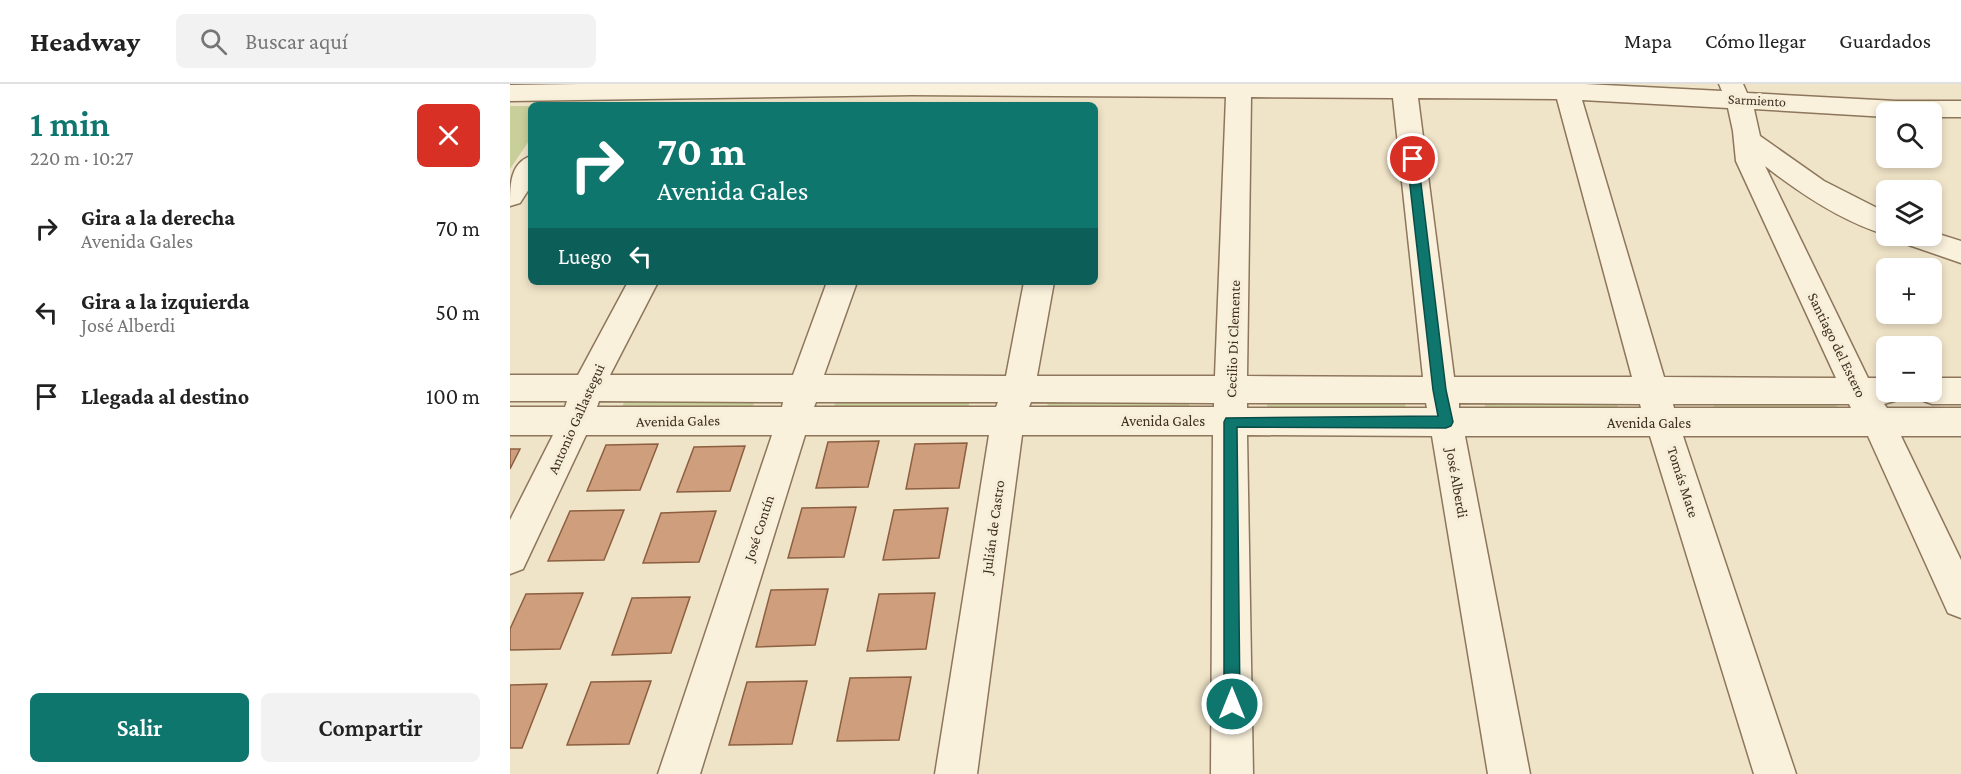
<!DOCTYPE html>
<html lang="es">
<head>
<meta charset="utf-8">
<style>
  :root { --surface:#fff; --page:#f2f2f2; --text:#222; --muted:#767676; --line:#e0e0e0; --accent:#0f766e }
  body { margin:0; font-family:"Crimson Pro",serif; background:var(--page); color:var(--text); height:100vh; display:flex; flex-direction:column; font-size:22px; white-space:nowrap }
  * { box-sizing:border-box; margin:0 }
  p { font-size:20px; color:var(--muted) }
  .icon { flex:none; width:33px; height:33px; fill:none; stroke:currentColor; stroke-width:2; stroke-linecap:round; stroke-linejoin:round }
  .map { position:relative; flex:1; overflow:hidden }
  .panel { display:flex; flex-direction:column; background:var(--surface); width:510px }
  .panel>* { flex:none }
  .top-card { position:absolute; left:18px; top:18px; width:570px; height:183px; border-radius:9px; box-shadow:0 3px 9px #0003; background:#0f766e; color:#fff; overflow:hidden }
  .tools { position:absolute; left:1366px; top:18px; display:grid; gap:12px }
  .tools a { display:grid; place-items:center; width:66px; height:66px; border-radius:9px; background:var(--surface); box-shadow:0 3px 9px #0003; font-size:30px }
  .pin { position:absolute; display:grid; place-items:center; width:51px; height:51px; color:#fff; margin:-26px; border:3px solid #fff; border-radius:50%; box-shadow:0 2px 6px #0007 }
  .me { position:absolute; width:66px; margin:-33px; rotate:0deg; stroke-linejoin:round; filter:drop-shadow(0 0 4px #0008) }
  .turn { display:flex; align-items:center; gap:21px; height:126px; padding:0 30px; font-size:27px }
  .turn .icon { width:78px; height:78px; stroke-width:2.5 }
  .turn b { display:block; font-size:42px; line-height:51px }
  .then { display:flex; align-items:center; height:57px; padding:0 30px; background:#0003; gap:12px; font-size:22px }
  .round { display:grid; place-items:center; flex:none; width:63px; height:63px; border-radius:9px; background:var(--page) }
  .overview { display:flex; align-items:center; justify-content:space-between; height:102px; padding:0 30px }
  h1 { font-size:36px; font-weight:600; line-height:45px; color:var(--accent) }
  .cta { display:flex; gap:12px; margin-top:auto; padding:12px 30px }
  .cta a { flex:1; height:69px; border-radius:9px; background:var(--accent); color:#fff; font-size:24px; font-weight:600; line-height:69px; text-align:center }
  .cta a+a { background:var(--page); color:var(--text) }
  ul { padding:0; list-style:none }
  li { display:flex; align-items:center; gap:18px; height:84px; padding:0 30px }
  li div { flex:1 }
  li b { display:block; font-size:22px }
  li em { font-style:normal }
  header { display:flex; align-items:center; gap:36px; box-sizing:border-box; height:84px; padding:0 30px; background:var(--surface); border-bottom:2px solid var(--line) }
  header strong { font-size:28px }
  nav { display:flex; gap:33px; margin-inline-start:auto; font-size:21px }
  .search { width:420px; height:54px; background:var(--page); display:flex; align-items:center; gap:15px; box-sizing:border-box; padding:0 21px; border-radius:9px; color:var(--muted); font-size:22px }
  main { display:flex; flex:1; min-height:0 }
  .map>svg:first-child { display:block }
</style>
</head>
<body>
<header>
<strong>Headway</strong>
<div class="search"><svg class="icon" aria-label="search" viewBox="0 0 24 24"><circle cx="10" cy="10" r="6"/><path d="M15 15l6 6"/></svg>Buscar aquí</div>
<nav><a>Mapa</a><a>Cómo llegar</a><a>Guardados</a></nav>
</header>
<main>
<section class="panel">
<div class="overview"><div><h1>1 min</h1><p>220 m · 10:27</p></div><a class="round" style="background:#d93025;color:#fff"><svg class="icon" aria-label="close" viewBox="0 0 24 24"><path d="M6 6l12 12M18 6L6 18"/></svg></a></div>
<ul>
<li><svg class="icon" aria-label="right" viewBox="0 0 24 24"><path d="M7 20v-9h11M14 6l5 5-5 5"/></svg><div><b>Gira a la derecha</b><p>Avenida Gales</p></div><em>70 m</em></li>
<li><svg class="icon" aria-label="left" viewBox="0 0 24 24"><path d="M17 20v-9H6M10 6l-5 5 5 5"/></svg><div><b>Gira a la izquierda</b><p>José Alberdi</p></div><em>50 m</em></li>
<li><svg class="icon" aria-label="arrive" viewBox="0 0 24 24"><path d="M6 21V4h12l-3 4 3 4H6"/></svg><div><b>Llegada al destino</b></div><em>100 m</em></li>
</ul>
<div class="cta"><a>Salir</a><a>Compartir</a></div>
</section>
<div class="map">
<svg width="1451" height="690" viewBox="0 0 1451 690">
  <rect width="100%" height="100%" fill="#f0e4c8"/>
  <g fill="#c9cf9b">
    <path d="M 0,22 L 21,22 L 21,54 L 0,85 Z"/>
    <path d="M 115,316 L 245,316 L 242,325 L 111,325 Z"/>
    <path d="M 326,316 L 460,316 L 458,325 L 323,325 Z"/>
    <path d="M 538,316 L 679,317 L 679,327 L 537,325 Z"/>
    <path d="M 1202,317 L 1325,318 L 1329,327 L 1206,327 Z"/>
    <path d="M 974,318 L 1107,320 L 1110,329 L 976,327 Z"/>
    <path d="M 757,319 L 895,319 L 896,328 L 757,328 Z"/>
  </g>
  <g fill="#cf9f7d" stroke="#8d5f41" stroke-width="1.5">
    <path d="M 369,357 L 358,403 L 306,404 L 318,358 Z"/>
    <path d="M 457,359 L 449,404 L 396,405 L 405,360 Z"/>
    <path d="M 148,360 L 130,406 L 77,407 L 96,361 Z"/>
    <path d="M 235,362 L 220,407 L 167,408 L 184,363 Z"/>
    <path d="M 0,365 L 10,365 L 0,385 Z"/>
    <path d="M 346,423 L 334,473 L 278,474 L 292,424 Z"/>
    <path d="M 438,424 L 429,474 L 373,476 L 384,426 Z"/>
    <path d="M 114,426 L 94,476 L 38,477 L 60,427 Z"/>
    <path d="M 206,427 L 189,478 L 133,479 L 151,429 Z"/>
    <path d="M 318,505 L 305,561 L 246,563 L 261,506 Z"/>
    <path d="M 73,509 L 50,565 L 0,566 L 0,545 L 16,510 Z"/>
    <path d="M 425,509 L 416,565 L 357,567 L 369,510 Z"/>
    <path d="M 180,513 L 161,569 L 102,571 L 122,514 Z"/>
    <path d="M 401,593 L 389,656 L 327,657 L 340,594 Z"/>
    <path d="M 141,597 L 119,660 L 57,661 L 81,598 Z"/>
    <path d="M 297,597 L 282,660 L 219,661 L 237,598 Z"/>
    <path d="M 37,600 L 12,664 L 0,664 L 0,601 Z"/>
  </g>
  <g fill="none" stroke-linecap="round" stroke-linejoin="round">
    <defs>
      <g id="minor">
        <path d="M 69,0 L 1075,0 L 1212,7 L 1209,0 L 1233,0 L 1237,9 L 1386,17 L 1451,17 L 1451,33 L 1422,33 L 1422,28 L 1377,28 L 1377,33 L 1244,25 L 1250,52 L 1314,97 L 1377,129 L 1377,151 C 1333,138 1291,110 1255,82 L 1358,294 L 1377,294 L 1377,308 L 1393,308 L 1388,316 L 1374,320 L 1377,324 L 1451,324 L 1451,352 L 1391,352 L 1451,476 L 1451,534 L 1438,529 L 1358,352 L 1173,352 L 1286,690 L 1244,690 L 1140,352 L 955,352 L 1020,690 L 978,690 L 922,352 L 737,351 L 743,690 L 701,690 L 703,351 L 512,351 L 467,690 L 425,690 L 479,351 L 295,351 L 190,690 L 148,690 L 262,351 L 76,351 L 13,485 L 0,490 L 0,436 L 43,351 L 0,351 L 0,323 L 55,323 L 57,317 L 0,317 L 0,291 L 68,291 L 118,198 L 148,198 L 100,291 L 283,291 L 317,198 L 347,198 L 314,291 L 496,292 L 514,198 L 544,198 L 527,292 L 705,292 L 716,13 L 402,11 L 0,17 L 0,1 ZM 741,13 L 883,14 L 913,293 L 737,292 ZM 908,14 L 1047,15 L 1122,293 L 944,293 ZM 1072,16 L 1218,24 L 1223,47 L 1226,77 L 1326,294 L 1154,293 ZM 89,317 L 273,318 L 272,323 L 87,323 ZM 306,318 L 488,318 L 486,323 L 304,323 ZM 521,318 L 704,319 L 704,323 L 519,323 ZM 737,319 L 916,319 L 917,324 L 737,324 ZM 949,319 L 1130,320 L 1131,324 L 949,324 ZM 1163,320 L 1339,320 L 1341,324 L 1164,324 Z"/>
        <path d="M 21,72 L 21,102 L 10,119 L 0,122 C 0,101 0,79 21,72 Z"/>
        <path d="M 1422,148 L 1451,157 L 1451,179 L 1393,159 L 1389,152 L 1422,152 Z"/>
        <path d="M 1422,294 L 1451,294 L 1451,320 L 1422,320 L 1411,316 L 1406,308 L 1422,308 Z"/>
      </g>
    </defs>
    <use href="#minor" stroke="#8d765c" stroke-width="3"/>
    <use href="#minor" fill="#faf1dc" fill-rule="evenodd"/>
  </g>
  <path fill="#0f766e" stroke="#0a4d48" stroke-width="1.5" d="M 903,71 L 908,75 L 936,306 L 943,338 L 941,342 L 936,344 L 727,343 L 730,620 L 728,625 L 722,628 L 716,625 L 714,620 L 714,338 L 716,334 L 928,332 L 923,306 L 897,75 Z"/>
  <g text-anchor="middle" stroke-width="6" stroke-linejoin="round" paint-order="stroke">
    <g font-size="14" fill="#3d2e20" stroke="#f7eed8">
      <text transform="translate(1247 16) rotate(3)" y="5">Sarmiento</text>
    </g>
    <g font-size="15" fill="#3d2e20" stroke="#f7eed8">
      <text transform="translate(723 255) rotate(-88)" y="5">Cecilio Di Clemente</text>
      <text transform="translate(1327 261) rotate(64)" y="5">Santiago del Estero</text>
      <text transform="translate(66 335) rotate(-66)" y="5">Antonio Gallastegui</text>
      <text transform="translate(168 337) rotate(-1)" y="5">Avenida Gales</text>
      <text x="653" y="342">Avenida Gales</text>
      <text x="1139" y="344">Avenida Gales</text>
      <text transform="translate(1173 398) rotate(72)" y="5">Tomás Mate</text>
      <text transform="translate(947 399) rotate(80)" y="5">José Alberdi</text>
      <text transform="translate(483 443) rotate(-82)" y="5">Julián de Castro</text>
      <text transform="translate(249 444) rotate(-72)" y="5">José Contín</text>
    </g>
  </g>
</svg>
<div class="tools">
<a><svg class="icon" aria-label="search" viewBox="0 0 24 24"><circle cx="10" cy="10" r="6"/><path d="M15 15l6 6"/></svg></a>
<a><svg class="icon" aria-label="layers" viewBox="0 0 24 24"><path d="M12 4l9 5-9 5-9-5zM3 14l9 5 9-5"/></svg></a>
<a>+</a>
<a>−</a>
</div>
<div class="pin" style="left:903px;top:75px;background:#d93025"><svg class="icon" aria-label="arrive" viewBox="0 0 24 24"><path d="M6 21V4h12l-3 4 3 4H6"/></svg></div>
<svg class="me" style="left:722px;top:620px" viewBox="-20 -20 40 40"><circle r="17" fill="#0f766e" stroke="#fff" stroke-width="3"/><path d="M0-11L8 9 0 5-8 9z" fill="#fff"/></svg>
<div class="top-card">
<div class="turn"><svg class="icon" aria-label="right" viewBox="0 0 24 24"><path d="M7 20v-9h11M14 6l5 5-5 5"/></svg><div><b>70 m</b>Avenida Gales</div></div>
<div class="then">Luego<svg class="icon" aria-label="left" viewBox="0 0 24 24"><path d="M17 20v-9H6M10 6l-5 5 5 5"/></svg></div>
</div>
</div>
</main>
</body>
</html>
